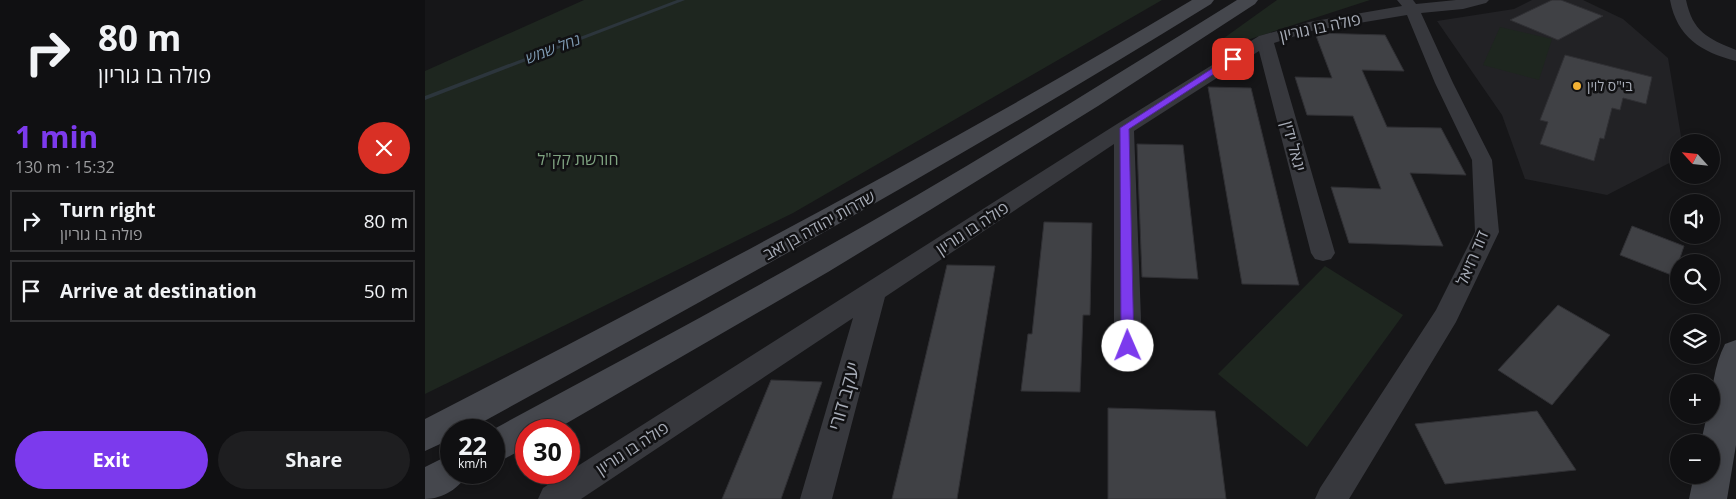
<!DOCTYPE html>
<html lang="en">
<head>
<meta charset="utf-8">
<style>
  :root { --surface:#101012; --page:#1e1e20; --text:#f1f3f6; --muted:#9c9d9f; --line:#303032; --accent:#7c3aed }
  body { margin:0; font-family:"Open Sans",Heebo,sans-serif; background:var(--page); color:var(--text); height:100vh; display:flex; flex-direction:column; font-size:19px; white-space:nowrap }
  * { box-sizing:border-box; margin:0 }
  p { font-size:16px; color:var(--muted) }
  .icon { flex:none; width:28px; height:28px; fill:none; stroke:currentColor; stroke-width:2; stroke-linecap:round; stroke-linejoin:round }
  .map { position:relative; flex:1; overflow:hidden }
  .sheet { display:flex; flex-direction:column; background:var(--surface); width:425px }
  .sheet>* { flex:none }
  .hud { background:#101012; color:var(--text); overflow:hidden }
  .needle { width:32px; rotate:297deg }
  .tools { position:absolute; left:1245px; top:134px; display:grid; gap:10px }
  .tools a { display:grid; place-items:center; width:50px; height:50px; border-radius:50%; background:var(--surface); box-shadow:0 2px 8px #0003,0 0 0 1px var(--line); font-size:25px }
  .speed { position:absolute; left:15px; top:419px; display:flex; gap:10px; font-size:25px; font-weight:700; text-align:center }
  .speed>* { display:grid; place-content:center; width:65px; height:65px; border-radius:50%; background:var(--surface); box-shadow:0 2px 8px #0003,0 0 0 1px var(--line); line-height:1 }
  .speed small { font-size:12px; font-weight:400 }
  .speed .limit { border:8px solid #d22; background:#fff; color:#111 }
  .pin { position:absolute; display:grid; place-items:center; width:42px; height:42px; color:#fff; margin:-21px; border-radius:10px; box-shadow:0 2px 8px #0006 }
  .me { position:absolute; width:55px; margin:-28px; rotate:359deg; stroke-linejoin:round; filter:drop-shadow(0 0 4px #0008) }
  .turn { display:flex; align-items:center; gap:18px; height:105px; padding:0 15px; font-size:22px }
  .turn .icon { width:65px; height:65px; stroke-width:2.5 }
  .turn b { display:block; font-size:35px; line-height:42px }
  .round { display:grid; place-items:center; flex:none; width:52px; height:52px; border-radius:26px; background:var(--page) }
  .summary { display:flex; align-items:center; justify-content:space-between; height:85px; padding:0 15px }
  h1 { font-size:30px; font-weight:700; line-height:38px; color:var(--accent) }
  .button { display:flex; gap:10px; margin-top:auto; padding:10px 15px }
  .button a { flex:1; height:58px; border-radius:30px; background:var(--accent); color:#fff; font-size:20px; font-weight:700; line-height:58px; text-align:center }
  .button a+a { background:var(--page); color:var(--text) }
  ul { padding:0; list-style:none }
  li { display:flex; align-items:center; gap:15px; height:62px; margin:0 10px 8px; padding:0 5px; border:2px solid var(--line); border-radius:0px }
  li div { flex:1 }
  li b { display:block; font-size:19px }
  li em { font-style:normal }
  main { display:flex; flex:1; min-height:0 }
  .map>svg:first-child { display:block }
</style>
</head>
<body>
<main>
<section class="sheet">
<div class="hud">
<div class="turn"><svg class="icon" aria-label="right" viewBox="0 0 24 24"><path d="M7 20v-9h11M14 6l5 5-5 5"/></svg><div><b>80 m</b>פולה בו גוריון</div></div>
</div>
<div class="summary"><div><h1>1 min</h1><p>130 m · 15:32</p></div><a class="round" style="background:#d93025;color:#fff"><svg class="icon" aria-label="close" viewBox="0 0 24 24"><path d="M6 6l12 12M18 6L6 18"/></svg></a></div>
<ul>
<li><svg class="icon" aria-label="right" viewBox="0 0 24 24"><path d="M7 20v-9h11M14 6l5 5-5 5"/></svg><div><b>Turn right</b><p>פולה בו גוריון</p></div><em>80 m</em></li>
<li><svg class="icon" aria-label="arrive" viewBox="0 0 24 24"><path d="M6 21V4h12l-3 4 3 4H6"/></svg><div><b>Arrive at destination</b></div><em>50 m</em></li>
</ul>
<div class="button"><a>Exit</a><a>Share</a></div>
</section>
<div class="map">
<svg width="1311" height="499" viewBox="0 0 1311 499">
  <rect width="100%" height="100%" fill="#161618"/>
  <path fill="#222225" d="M 1107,0 L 1158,0 L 1198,19 L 1243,58 L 1257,142 L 1254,142 L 1254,158 L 1182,195 L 1100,179 L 1077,115 L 1012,21 L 1089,9 Z"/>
  <g fill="#1e261f">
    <path d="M 159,0 L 737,0 L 368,213 L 0,394 L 0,71 Z"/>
    <path d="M 852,0 L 945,0 L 810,44 L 799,38 Z"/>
    <path d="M 1075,27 L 1127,39 L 1114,80 L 1058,65 Z"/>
    <path d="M 900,266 L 978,315 L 882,447 L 793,374 Z"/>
  </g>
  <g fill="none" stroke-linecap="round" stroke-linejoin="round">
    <path fill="#2c353c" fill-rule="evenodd" d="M 252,0 L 260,0 L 0,100 L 0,96 Z"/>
  </g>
  <g fill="#404145" stroke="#303034">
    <path d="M 1127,0 L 1136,0 L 1178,16 L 1133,40 L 1085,20 Z"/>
    <path d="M 890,33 L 960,35 L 979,71 L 937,70 L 962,127 L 1016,128 L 1041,175 L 985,173 L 1018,246 L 924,243 L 906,187 L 956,189 L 928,116 L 882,115 L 870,77 L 907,78 Z"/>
    <path d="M 1140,55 L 1227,77 L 1221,104 L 1198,98 L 1195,110 L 1187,108 L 1179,139 L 1175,138 L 1169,161 L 1115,144 L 1123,122 L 1115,120 Z"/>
    <path d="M 783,87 L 826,88 L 874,285 L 817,284 Z"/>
    <path d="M 712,144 L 758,145 L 773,279 L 717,277 Z"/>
    <path d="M 619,222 L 667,223 L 665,315 L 658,315 L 655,392 L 596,391 L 603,334 L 607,334 Z"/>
    <path d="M 1207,226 L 1259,246 L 1249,276 L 1195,255 Z"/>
    <path d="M 522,265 L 570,266 L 532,499 L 467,499 Z"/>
    <path d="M 1133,305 L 1185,335 L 1127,405 L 1073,370 Z"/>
    <path d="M 346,380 L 397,382 L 356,499 L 297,499 Z"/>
    <path d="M 683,408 L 790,411 L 801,499 L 683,499 Z"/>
    <path d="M 1112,411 L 1151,470 L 1020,484 L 990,424 Z"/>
  </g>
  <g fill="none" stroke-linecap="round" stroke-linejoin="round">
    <g fill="#37383d" fill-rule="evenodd">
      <path d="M 972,0 L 988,0 L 991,4 L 1031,0 L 1064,0 L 1061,3 L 1038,9 L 996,13 L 1028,83 L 1067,160 L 1074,232 L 1031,322 L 924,499 L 890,499 L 895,488 L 1011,310 L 1050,232 L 1047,160 L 1010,83 L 982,15 L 886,31 L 849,43 L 910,253 L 906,259 L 898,261 L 890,259 L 886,253 L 834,51 L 709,131 L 717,346 L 713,354 L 703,357 L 693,354 L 689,346 L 689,144 L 460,297 L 407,499 L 375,499 L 428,318 L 156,499 L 113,499 L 118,488 L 692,124 L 834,36 L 884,22 L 977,6 Z"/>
      <path d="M 1245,0 L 1261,0 C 1268,32 1282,38 1311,50 L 1311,61 C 1276,52 1252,37 1245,0 Z"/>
    </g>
    <g fill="#45474d" fill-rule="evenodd">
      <path d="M 767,0 L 789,0 L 786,4 C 543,154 293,293 43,430 L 26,430 L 26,439 L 0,451 L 0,419 C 259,285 517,150 767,0 Z"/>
      <path d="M 812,0 L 833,0 L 830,4 L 673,106 L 505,210 L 403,272 L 130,430 L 101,430 L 101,447 L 81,458 L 69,463 L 67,430 C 172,373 278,317 382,258 C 528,177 670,88 812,0 Z"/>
      <path d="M 1311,340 L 1311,445 L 1302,499 L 1264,499 L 1269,475 L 1286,475 L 1286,442 L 1276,442 L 1282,415 L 1286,415 C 1286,392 1289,365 1300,344 Z"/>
      <path d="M 26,454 L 26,472 L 43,472 C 36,488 17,499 0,499 L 0,467 Z"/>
    </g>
  </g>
  <path fill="#7c3aed" stroke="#51269a" d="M 805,57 L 812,59 L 704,129 L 709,346 L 707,349 L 698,349 L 696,346 L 695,128 Z"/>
  <circle fill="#f2b134" stroke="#111113" stroke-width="2" cx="1152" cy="86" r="5"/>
  <g text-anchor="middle" stroke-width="5" stroke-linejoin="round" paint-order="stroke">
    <g font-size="14" fill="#a8adb8" stroke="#111113" text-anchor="start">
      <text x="1162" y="91">בי"ס לוין</text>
    </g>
    <g font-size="15" font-style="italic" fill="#7f9bb3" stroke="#111113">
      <text transform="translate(128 49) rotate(-21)" y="5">נחל שמש</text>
    </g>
    <g font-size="16" fill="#a8adb8" stroke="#111113">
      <text transform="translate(895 27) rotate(-12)" y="6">פולה בו גוריון</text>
      <text transform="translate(869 146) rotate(75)" y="6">יגאל ידין</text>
      <text transform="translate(394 225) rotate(-29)" y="6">שדרות יהודה בן זאב</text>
      <text transform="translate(547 228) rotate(-33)" y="6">פולה בו גוריון</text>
      <text transform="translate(1047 258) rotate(-67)" y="6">דוד רזיאל</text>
      <text transform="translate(207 448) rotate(-33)" y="6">פולה בו גוריון</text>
    </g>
    <g font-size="16" fill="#7fa381" stroke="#111113">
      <text x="153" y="165">חורשת קק"ל</text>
    </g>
    <g font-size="19" fill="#a8adb8" stroke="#111113">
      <text transform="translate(419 396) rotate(-74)" y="7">יעקב דורי</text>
    </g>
  </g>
</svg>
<div class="tools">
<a><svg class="needle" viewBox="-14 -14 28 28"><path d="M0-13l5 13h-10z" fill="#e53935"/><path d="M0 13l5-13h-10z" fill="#9c9d9f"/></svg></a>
<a><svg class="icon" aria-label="sound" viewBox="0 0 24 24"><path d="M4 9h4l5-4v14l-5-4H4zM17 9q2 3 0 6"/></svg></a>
<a><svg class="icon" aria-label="search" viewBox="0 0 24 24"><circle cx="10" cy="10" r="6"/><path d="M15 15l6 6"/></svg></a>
<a><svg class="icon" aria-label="layers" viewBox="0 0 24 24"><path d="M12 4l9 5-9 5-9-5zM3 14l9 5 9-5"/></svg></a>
<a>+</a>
<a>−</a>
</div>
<div class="speed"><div>22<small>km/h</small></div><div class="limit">30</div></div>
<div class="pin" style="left:808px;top:59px;background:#d93025"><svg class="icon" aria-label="arrive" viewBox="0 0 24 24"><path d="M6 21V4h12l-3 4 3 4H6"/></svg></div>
<svg class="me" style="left:703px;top:346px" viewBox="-20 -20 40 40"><circle r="19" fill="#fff"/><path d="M0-13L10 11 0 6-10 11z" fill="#7c3aed"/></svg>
</div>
</main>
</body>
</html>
